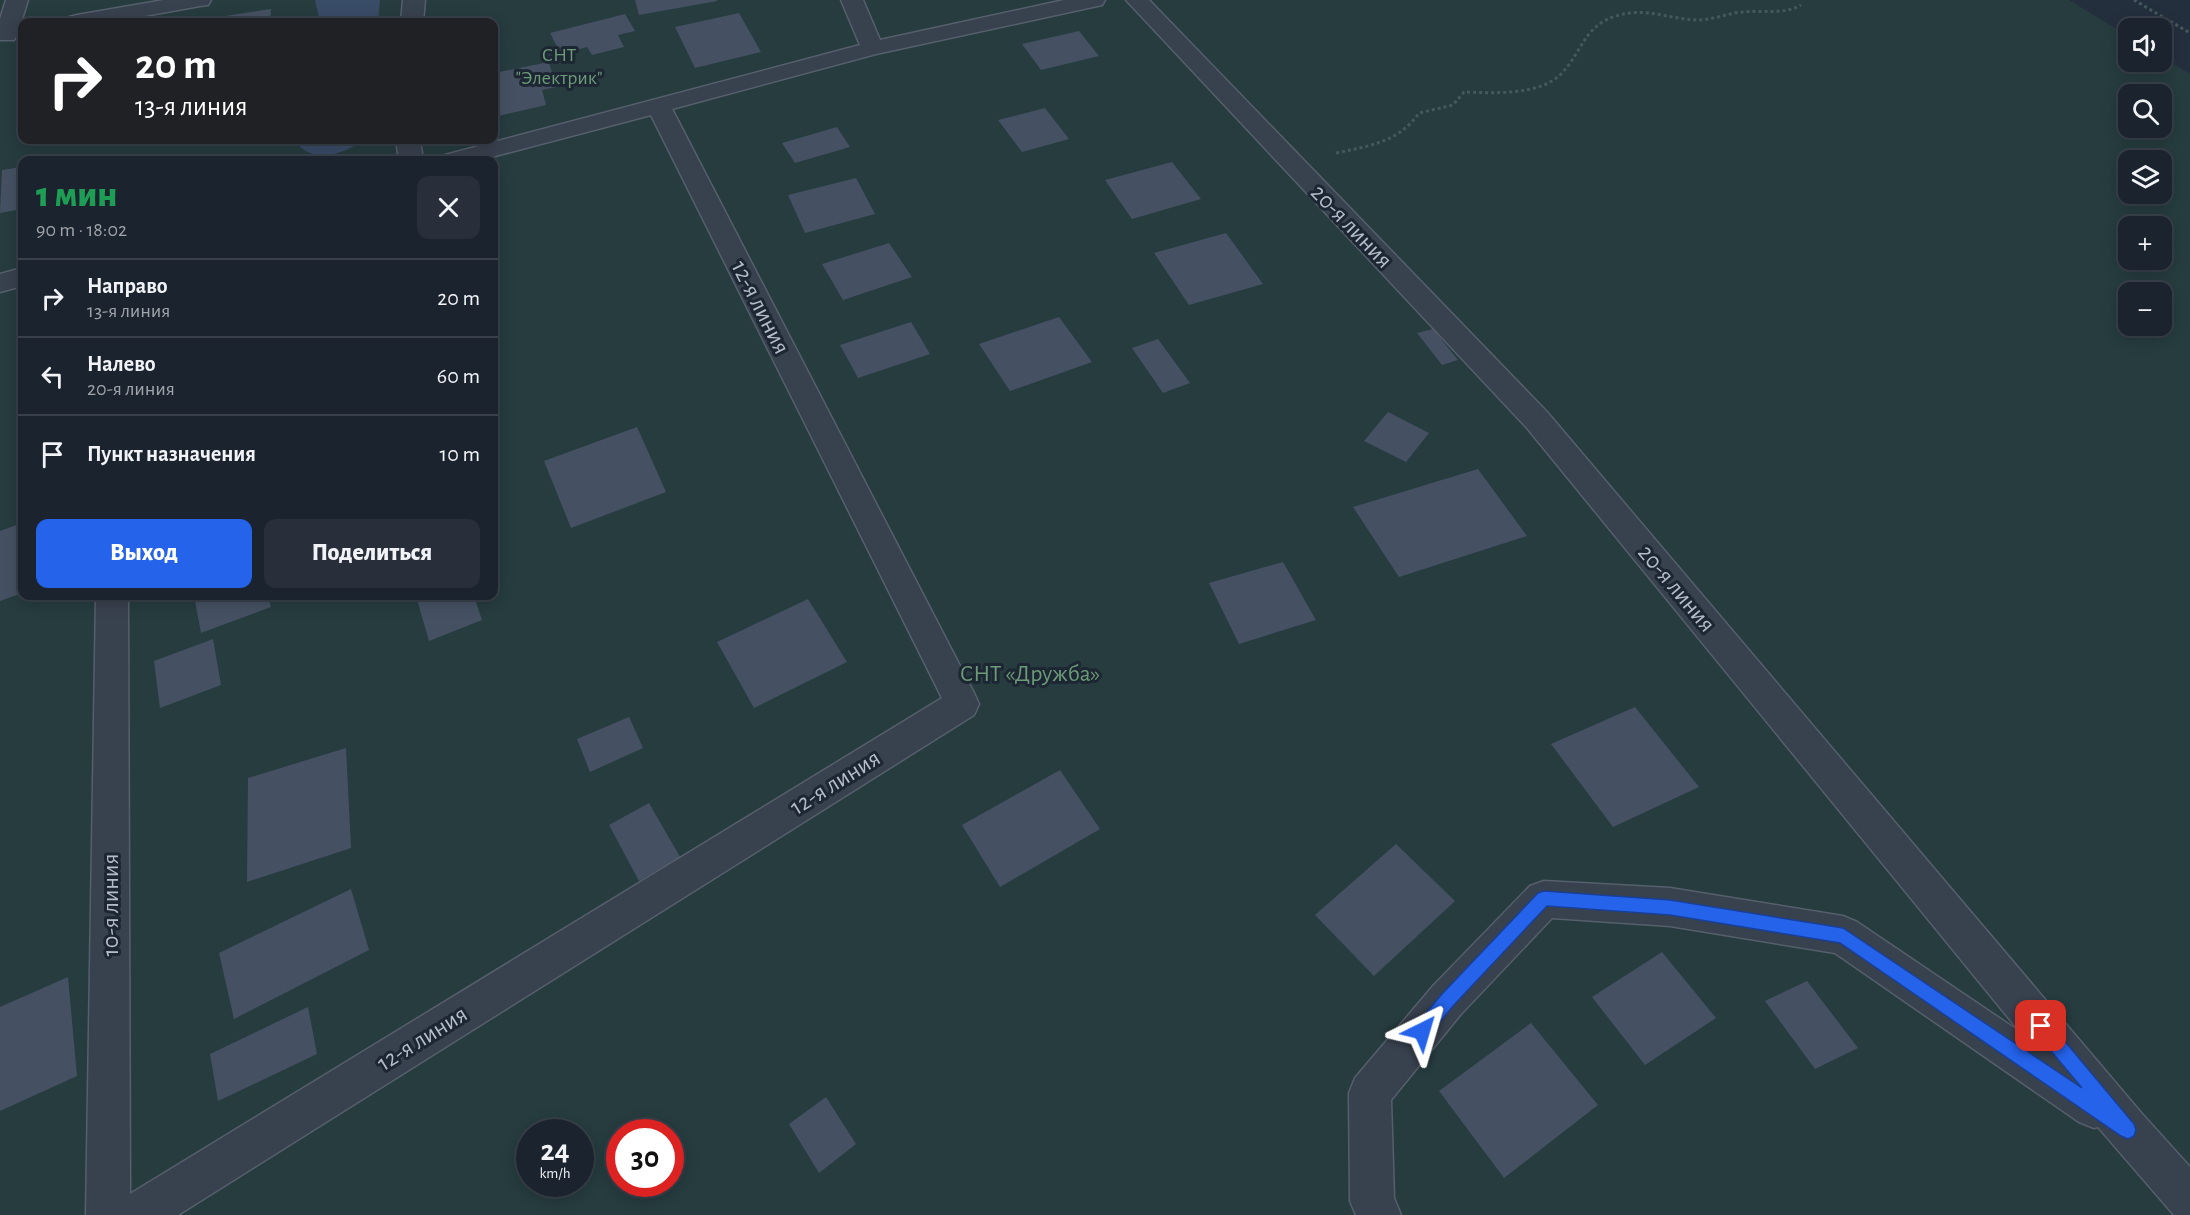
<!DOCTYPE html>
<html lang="ru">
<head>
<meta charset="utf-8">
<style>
  :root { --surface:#1b232e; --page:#282f3a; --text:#f1f3f6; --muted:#a0a4aa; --line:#39404a; --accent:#2563eb }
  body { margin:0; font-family:"Alegreya Sans",sans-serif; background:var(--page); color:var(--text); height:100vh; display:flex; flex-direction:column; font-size:22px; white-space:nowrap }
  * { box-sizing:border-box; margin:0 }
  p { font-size:20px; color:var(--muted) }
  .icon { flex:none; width:33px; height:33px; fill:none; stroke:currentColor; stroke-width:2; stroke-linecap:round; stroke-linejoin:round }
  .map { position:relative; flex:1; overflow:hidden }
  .side { position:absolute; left:18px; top:156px; width:480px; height:444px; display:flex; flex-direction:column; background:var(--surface); border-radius:12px; box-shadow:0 3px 15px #0003,0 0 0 2px var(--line) }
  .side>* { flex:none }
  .hud { position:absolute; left:18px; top:18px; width:480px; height:126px; border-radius:12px; box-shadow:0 3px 15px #0003,0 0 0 2px var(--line); background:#202124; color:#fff; overflow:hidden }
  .buttons { position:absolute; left:2118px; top:18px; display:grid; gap:12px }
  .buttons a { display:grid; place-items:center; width:54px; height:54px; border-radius:12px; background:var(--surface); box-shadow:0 3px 15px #0003,0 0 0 2px var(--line); font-size:30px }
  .speed { position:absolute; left:516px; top:1119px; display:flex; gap:12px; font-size:30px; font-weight:700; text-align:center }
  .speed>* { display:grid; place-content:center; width:78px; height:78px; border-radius:50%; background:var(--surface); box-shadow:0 3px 15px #0003,0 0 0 2px var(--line); line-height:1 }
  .speed small { font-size:15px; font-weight:400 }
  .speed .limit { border:9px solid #d22; background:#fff; color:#111 }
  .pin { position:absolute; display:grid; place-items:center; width:51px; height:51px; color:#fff; margin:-26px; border-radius:12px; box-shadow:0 3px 9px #0006 }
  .me { position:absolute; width:66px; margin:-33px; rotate:40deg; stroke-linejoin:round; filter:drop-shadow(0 0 4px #0008) }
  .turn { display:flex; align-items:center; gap:21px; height:126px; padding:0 18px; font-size:27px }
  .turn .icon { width:78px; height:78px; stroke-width:2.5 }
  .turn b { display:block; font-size:42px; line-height:51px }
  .round { display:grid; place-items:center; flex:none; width:63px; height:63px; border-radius:12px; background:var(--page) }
  .summary { display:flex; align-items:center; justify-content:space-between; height:102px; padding:0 18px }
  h1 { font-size:36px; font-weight:800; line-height:45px; color:#1e9e55 }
  .button { display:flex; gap:12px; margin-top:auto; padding:12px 18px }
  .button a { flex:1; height:69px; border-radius:12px; background:var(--accent); color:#fff; font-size:24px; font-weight:800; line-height:69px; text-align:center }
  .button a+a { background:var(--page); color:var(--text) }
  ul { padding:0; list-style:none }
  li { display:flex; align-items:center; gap:18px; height:78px; padding:0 18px; border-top:2px solid var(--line) }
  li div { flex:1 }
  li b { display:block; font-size:22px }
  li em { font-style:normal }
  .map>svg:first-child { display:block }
</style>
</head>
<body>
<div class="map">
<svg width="2190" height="1215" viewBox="0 0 2190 1215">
  <rect width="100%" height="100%" fill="#242f3e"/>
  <path fill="#263c3f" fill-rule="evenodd" d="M 0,0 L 2069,0 L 2128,36 L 2128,62 L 2162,62 L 2162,57 L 2190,74 L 2190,1215 L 0,1215 ZM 22,22 L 494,22 L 494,140 L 22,140 ZM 2128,94 L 2162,94 L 2162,128 L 2128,128 ZM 22,160 L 494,160 L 494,596 L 22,596 ZM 2128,160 L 2162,160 L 2162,194 L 2128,194 ZM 2128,226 L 2162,226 L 2162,260 L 2128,260 ZM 2128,292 L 2162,292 L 2162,326 L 2128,326 ZM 530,1132 L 580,1132 L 580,1184 L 530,1184 ZM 620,1132 L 670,1132 L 670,1184 L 620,1184 Z"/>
  <g fill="#394c67">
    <path d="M 315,0 L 380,0 L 378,22 L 320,22 Z"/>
    <path d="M 295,140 L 363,140 C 344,155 310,165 295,140 Z"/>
  </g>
  <g fill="#455162">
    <path d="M 635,0 L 717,0 L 717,1 L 639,15 Z"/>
    <path d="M 271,9 L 270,22 L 192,22 L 192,21 Z"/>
    <path d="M 739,13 L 761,52 L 695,68 L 675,27 Z"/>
    <path d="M 625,14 L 635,31 L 618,35 L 624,47 L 592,55 L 587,47 L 561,54 L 550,33 Z"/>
    <path d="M 1079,31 L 1099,56 L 1041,70 L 1022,44 Z"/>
    <path d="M 549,62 L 556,87 L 542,90 L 546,105 L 494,117 L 494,73 Z"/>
    <path d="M 1045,108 L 1069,139 L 1022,152 L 998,120 Z"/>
    <path d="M 837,127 L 850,147 L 795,163 L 782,143 Z"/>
    <path d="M 1172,162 L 1201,199 L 1132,219 L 1105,180 Z"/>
    <path d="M 22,167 L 22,209 L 0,213 L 2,170 Z"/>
    <path d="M 856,178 L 875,214 L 805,233 L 788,195 Z"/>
    <path d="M 1226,233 L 1263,284 L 1189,305 L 1154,253 Z"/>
    <path d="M 889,243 L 912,277 L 843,300 L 822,264 Z"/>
    <path d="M 1059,317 L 1092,362 L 1010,391 L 979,344 Z"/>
    <path d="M 911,322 L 930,354 L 858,378 L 840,345 Z"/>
    <path d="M 1433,329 L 1458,360 L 1442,365 L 1417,333 Z"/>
    <path d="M 1158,339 L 1190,383 L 1163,393 L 1132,348 Z"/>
    <path d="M 1388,412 L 1429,433 L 1406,462 L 1364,441 Z"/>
    <path d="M 637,427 L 666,492 L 571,528 L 544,461 Z"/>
    <path d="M 1478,469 L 1527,536 L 1399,577 L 1353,507 Z"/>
    <path d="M 22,523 L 22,593 L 0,601 L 0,531 Z"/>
    <path d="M 1283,562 L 1316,620 L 1239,644 L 1209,583 Z"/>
    <path d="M 194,596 L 268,596 L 271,607 L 201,633 Z"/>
    <path d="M 416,596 L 474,596 L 482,620 L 429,641 Z"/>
    <path d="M 808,599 L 847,662 L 754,708 L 717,642 Z"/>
    <path d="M 213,639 L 221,685 L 160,708 L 154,661 Z"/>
    <path d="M 1635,707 L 1699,787 L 1613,827 L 1551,744 Z"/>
    <path d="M 629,717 L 643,748 L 590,772 L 577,739 Z"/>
    <path d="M 346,748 L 351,848 L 247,882 L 248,778 Z"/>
    <path d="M 1060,770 L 1100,829 L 1000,887 L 962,825 Z"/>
    <path d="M 649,803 L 680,857 L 639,881 L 609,825 Z"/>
    <path d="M 1396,844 L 1455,901 L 1374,976 L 1315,915 Z"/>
    <path d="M 351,889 L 369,950 L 234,1019 L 219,953 Z"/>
    <path d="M 1662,952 L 1716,1018 L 1645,1065 L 1592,997 Z"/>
    <path d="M 68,977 L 77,1076 L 0,1111 L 0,1007 Z"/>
    <path d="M 1807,981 L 1858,1048 L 1815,1069 L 1765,1001 Z"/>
    <path d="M 308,1007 L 317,1054 L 218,1101 L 210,1054 Z"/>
    <path d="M 1531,1023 L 1598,1105 L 1504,1178 L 1439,1091 Z"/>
    <path d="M 826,1097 L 856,1144 L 819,1173 L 789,1124 Z"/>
  </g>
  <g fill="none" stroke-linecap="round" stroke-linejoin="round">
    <defs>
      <g id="minor">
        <path d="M 6,0 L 28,0 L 17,35 L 14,40 L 0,40 L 0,19 Z"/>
        <path d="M 164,0 L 211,0 L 208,5 L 200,6 L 111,22 L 66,22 L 69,17 L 77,15 Z"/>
        <path d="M 403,0 L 425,0 L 423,22 L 401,22 Z"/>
        <path d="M 841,0 L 863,0 L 880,40 L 1064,0 L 1105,0 L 1102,5 L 876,54 L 672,109 L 974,693 L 979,704 L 974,715 L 178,1215 L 86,1215 L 96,596 L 128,596 L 130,1194 L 942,698 L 651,115 L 480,160 L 442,160 L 445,155 L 860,45 Z"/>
        <path d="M 1126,0 L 1149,0 L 1547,412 L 2143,1115 L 2190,1167 L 2190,1215 L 2174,1215 L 2098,1127 L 2094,1128 L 2079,1122 L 1835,953 L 1670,926 L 1552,918 L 1461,1014 L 1391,1100 L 1394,1198 L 1401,1215 L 1356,1215 L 1350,1201 L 1349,1093 L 1355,1078 L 1433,986 L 1530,886 L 1544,881 L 1670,888 L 1843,916 L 1857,922 L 2020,1032 L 1527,428 Z"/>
        <path d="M 396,140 L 420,140 L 423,160 L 399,160 Z"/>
        <path d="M 22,268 L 22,286 L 0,292 L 0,274 Z"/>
      </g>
    </defs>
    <use href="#minor" stroke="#565f6c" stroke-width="3"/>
    <g stroke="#44595c" stroke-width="3" stroke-dasharray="3 3" stroke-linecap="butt">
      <path d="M 2134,0 L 2190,33"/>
      <path d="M 1336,153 C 1369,146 1399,142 1419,113 L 1453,105 L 1464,92 C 1492,93 1539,96 1561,74 C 1585,49 1584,19 1630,13 C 1651,10 1676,20 1698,20 C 1713,20 1728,13 1743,12 C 1762,10 1784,15 1801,5"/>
    </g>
    <use href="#minor" fill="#38414e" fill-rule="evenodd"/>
  </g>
  <path fill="#2563eb" stroke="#184099" stroke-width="1.5" d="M 1544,891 L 1670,900 L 1843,928 L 2082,1088 L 2035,1032 L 2033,1026 L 2035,1020 L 2041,1018 L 2047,1020 L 2134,1124 L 2136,1130 L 2134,1136 L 2128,1139 L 2121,1136 L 1840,943 L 1670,915 L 1547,906 L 1453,1006 L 1428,1037 L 1422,1039 L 1416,1037 L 1413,1031 L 1416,1025 L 1442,994 L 1538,893 Z"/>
  <g text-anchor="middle" stroke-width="6" stroke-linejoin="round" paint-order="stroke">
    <g font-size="20" fill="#6b9a76" stroke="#1d2633">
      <text x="559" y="61">СНТ<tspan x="559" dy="23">"Электрик"</tspan></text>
    </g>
    <g font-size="24" fill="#b4bcc9" stroke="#1d2633">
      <text transform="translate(1352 226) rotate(46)" y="8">20-я линия</text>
      <text transform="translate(761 307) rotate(63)" y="8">12-я линия</text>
      <text transform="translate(1677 588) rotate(50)" y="8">20-я линия</text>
      <text transform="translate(835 782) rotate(-32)" y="8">12-я линия</text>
      <text transform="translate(110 905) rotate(-90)" y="8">10-я линия</text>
      <text transform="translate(422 1038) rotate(-32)" y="8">12-я линия</text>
    </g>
    <g font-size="24" fill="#6b9a76" stroke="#1d2633">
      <text x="1030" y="681">СНТ «Дружба»</text>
    </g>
  </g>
</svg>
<div class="buttons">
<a><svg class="icon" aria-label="sound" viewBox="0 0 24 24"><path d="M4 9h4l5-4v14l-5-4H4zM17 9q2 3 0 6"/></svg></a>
<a><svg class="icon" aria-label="search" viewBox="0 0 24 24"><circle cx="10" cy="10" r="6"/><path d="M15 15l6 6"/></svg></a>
<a><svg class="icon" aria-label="layers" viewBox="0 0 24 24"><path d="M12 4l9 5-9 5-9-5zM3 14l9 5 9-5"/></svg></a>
<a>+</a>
<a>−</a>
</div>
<div class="speed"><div>24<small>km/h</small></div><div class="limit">30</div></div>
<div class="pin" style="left:2041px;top:1026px;background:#d93025"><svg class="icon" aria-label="arrive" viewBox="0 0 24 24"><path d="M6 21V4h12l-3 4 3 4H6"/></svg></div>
<svg class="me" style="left:1422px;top:1031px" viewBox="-20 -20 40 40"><path d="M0-17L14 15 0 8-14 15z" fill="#2563eb" stroke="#fff" stroke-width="4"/></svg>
<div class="hud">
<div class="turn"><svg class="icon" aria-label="right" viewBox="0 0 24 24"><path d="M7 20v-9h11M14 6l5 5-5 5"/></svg><div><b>20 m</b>13-я линия</div></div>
</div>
<section class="side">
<div class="summary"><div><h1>1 мин</h1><p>90 m · 18:02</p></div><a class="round"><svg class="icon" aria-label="close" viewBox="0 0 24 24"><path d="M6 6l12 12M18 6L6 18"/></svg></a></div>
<ul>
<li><svg class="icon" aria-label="right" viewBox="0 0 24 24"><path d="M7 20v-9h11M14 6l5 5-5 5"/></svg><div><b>Направо</b><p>13-я линия</p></div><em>20 m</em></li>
<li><svg class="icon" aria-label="left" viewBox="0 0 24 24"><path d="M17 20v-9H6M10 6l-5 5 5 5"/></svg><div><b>Налево</b><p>20-я линия</p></div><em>60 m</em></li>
<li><svg class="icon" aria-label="arrive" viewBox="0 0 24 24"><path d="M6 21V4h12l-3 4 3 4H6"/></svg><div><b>Пункт назначения</b></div><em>10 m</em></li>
</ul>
<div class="button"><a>Выход</a><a>Поделиться</a></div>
</section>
</div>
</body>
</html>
